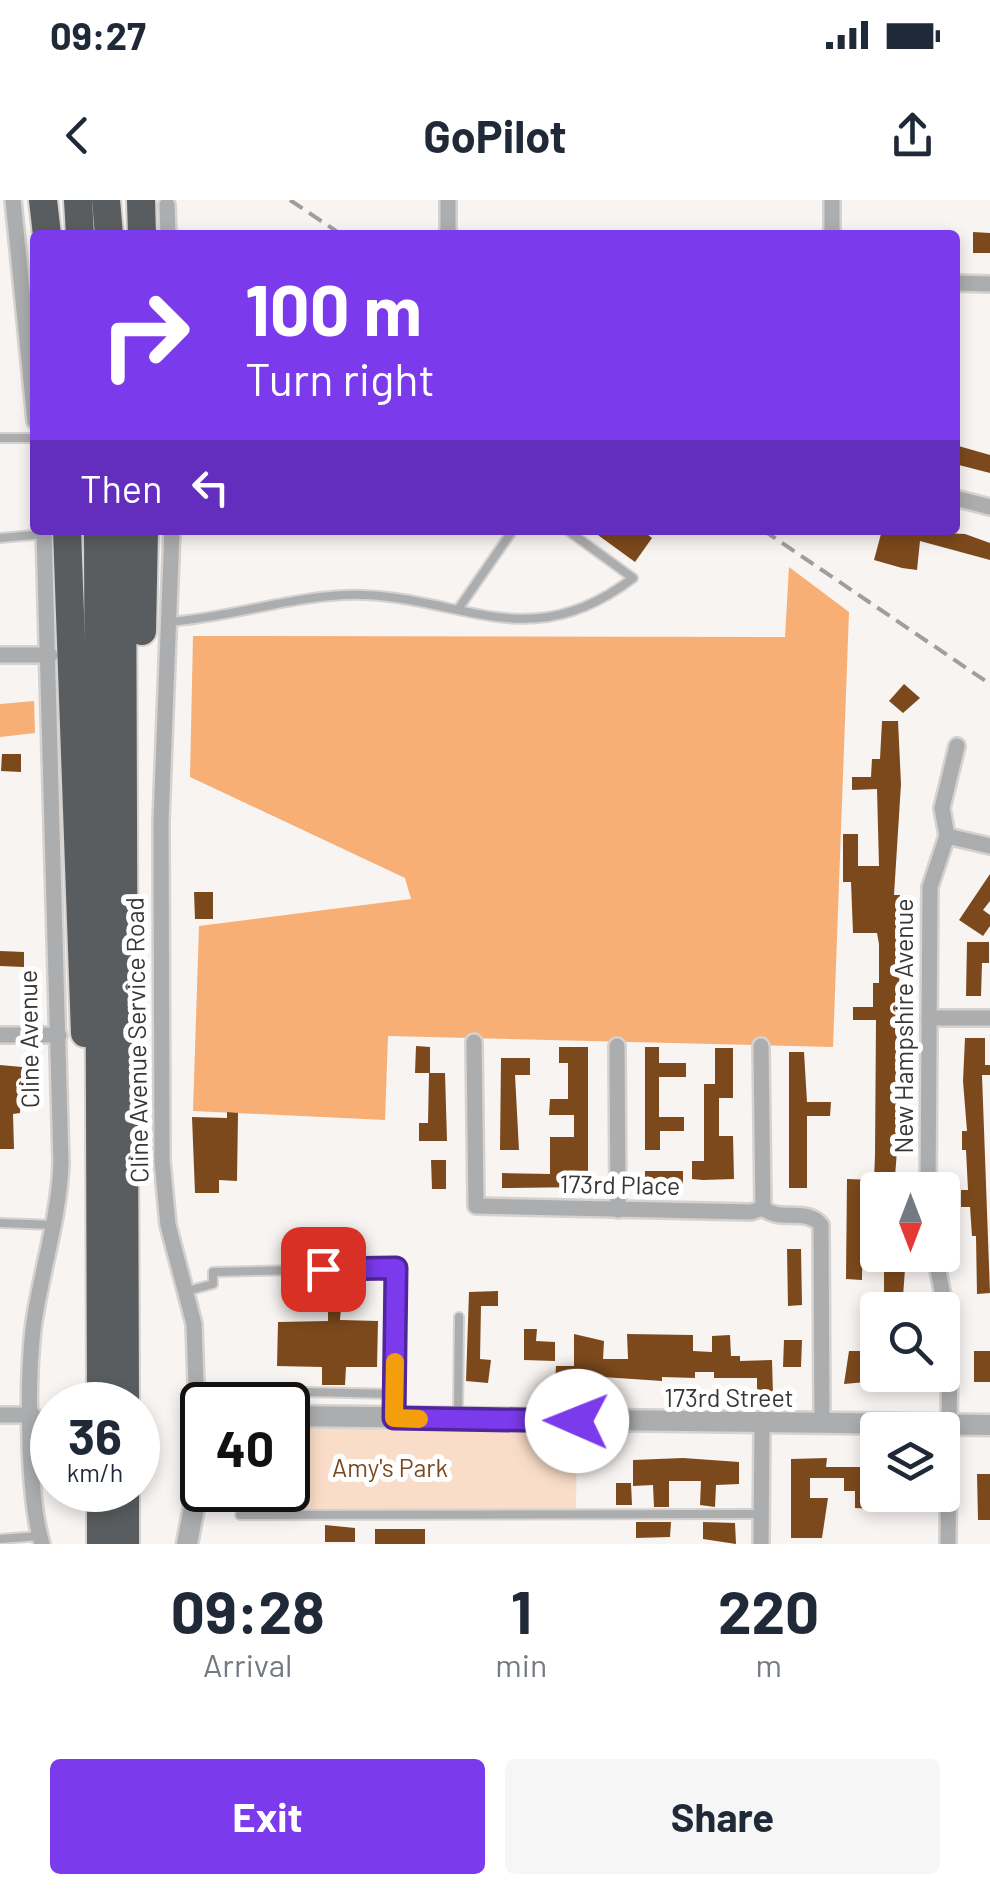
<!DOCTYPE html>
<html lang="en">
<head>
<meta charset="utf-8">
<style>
  :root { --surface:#fff; --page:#f6f6f7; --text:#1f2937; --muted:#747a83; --accent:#7c3aed }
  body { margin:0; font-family:Barlow,sans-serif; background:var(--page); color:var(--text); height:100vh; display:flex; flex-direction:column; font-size:38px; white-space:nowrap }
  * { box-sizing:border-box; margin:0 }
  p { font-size:32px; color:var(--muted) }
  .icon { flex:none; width:55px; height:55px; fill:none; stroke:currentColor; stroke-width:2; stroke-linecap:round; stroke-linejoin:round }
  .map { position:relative; height:1344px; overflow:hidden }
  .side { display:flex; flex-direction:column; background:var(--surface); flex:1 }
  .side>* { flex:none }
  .top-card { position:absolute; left:30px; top:30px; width:930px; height:305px; border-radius:10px; box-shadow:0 5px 15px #0003; background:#7c3aed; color:#fff; overflow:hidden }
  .needle { width:65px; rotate:180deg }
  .fabs { position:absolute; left:860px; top:972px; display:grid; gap:20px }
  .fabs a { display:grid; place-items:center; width:100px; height:100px; border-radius:10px; background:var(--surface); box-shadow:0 5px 15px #0003; font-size:50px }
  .speed { position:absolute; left:30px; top:1182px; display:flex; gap:20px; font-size:50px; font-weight:700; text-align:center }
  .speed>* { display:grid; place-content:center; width:130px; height:130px; border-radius:50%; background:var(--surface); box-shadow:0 5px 15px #0003; line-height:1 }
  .speed small { font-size:25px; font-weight:400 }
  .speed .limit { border:5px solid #111; border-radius:15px; background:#fff; color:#111 }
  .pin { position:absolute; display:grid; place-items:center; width:85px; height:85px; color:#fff; margin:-42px; border-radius:20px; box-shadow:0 5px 15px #0006 }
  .me { position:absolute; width:110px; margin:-55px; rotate:271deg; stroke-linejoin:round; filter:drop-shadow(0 0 8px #0008) }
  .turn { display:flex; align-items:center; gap:35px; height:210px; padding:0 50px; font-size:45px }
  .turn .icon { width:130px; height:130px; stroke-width:2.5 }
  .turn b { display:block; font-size:70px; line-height:85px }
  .then { display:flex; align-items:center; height:95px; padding:0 50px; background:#0003; gap:20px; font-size:38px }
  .eta { display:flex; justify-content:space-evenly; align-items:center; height:170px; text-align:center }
  .eta b { font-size:60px; font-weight:700; line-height:70px }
  .primary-button { display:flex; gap:20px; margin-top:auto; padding:20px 50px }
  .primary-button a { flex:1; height:115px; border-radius:10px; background:var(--accent); color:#fff; font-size:40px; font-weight:700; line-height:115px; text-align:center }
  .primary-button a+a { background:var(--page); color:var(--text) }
  .status { display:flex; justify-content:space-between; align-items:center; height:70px; padding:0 50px; background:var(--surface); direction:ltr }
  .status svg { height:28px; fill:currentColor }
  header { display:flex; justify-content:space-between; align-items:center; height:130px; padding:0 50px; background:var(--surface); font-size:45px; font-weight:700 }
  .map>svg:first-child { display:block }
</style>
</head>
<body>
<div class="status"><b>09:27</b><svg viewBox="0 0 49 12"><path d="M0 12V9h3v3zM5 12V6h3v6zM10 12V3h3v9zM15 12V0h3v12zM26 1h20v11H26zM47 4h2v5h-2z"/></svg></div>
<header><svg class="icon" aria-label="back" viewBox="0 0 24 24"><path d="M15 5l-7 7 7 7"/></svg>GoPilot<svg class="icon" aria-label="share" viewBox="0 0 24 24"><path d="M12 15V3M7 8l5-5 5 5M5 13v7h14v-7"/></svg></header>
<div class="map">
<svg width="990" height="1344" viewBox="0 0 990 1344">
  <rect width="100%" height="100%" fill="#f8f4f2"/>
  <path fill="#f9ddc8" d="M 288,1224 L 577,1228 L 576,1312 L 204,1311 L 205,1290 L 288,1290 Z"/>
  <g fill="#f8af76">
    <path d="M 789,367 L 849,412 L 833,847 L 388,836 L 385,920 L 193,911 L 199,726 L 411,699 L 405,678 L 190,577 L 193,436 L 785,437 Z"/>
    <path d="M 34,501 L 35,533 L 0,537 L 0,504 Z"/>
  </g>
  <g fill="#7c491c">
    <path d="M 973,32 L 990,33 L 990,53 L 973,53 Z"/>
    <path d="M 955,245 L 990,255 L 990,273 L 955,264 Z"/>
    <path d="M 591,330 L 642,330 L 652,338 L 635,362 Z"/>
    <path d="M 882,330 L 965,334 L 990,343 L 990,360 L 920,341 L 917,370 L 902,368 L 874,360 Z"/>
    <path d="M 904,484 L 920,498 L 903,513 L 889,501 Z"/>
    <path d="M 882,521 L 898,521 L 901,584 L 894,695 L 900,695 L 898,937 L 894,990 L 878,990 L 878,1005 L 863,1005 L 862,1080 L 846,1079 L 847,979 L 874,980 L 875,955 L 876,820 L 853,820 L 853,807 L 873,807 L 873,783 L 879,783 L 879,744 L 877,733 L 853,733 L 851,682 L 843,682 L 843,634 L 858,634 L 858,666 L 879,666 L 877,589 L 852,590 L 852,577 L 871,577 L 872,559 L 880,559 Z"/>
    <path d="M 2,554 L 21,554 L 21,572 L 1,571 Z"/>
    <path d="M 990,674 L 990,701 L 983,710 L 990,715 L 990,726 L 983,736 L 959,720 Z"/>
    <path d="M 194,692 L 213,692 L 213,719 L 195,719 Z"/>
    <path d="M 967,742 L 989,742 L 989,763 L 982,763 L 981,796 L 966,796 Z"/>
    <path d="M 0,751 L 24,752 L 24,767 L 0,766 Z"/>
    <path d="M 965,838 L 985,838 L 985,865 L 990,865 L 990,875 L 982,875 L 990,1093 L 977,1094 L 976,1036 L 972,1036 L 970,1007 L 961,1007 L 961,990 L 968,990 L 966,950 L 962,950 L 962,931 L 967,931 L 963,881 Z"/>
    <path d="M 416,846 L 430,847 L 430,873 L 445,873 L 447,941 L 419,941 L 419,923 L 428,923 L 429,873 L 415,873 Z"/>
    <path d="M 559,847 L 588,847 L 588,987 L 502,988 L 502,973 L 550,974 L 550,937 L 574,937 L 574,915 L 549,915 L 550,899 L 568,899 L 568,863 L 559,863 Z"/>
    <path d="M 645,847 L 659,847 L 659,863 L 686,863 L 686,877 L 659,877 L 659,917 L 684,917 L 684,931 L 660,931 L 660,950 L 645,950 Z"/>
    <path d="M 715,848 L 733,848 L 733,898 L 719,898 L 719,936 L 733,936 L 734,979 L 703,980 L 692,979 L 692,961 L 704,961 L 704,884 L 715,884 Z"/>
    <path d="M 789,852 L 804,852 L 807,902 L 831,902 L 830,916 L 807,916 L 807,988 L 789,988 Z"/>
    <path d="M 501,858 L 530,858 L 530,875 L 515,875 L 519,950 L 500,950 Z"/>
    <path d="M 0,865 L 22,867 L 20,913 L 13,914 L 14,949 L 0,949 Z"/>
    <path d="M 227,912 L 238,913 L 237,981 L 219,980 L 219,993 L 195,993 L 192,917 L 227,918 Z"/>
    <path d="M 431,960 L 446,960 L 446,989 L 432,989 Z"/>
    <path d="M 645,971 L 683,971 L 683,989 L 645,990 Z"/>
    <path d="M 787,1049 L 801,1049 L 802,1105 L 788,1106 Z"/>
    <path d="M 884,1055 L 900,1055 L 900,1069 L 905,1069 L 902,1110 L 869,1110 L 869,1095 L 884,1095 Z"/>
    <path d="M 498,1091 L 498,1106 L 481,1106 L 480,1159 L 491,1160 L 488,1183 L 466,1181 L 469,1092 Z"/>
    <path d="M 328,1107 L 341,1108 L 340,1120 L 378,1121 L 377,1167 L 346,1167 L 345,1185 L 322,1185 L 322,1167 L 277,1166 L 278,1122 L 328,1121 Z"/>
    <path d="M 524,1129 L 537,1129 L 536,1141 L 555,1142 L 555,1161 L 524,1160 Z"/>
    <path d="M 574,1134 L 604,1141 L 603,1159 L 628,1159 L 627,1134 L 693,1135 L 693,1151 L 712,1152 L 712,1136 L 730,1135 L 731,1156 L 740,1156 L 740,1161 L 772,1160 L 773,1195 L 757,1195 L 757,1178 L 714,1178 L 714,1172 L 695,1172 L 695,1178 L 662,1177 L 662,1181 L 603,1177 L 603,1182 L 555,1185 L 556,1166 L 574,1166 Z"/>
    <path d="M 784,1140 L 802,1140 L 801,1167 L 783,1167 Z"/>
    <path d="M 849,1151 L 878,1151 L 878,1181 L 844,1184 Z"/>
    <rect x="974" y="1151" width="16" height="31"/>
    <path d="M 683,1258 L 739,1262 L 739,1284 L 716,1285 L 715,1307 L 700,1305 L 701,1281 L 669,1281 L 669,1307 L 654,1307 L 653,1285 L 633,1286 L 633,1260 Z"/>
    <path d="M 827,1258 L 826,1267 L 867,1267 L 867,1284 L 878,1284 L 878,1295 L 915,1295 L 915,1311 L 855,1308 L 855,1291 L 844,1291 L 844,1278 L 810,1278 L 810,1298 L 828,1298 L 822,1338 L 791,1338 L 791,1259 Z"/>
    <path d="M 977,1274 L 990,1274 L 990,1320 L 978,1320 Z"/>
    <path d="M 616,1283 L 631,1283 L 632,1305 L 616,1305 Z"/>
    <path d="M 636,1322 L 671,1322 L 670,1337 L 636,1338 Z"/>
    <path d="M 703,1322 L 735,1323 L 736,1344 L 703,1339 Z"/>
    <path d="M 325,1325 L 355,1328 L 355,1342 L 325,1342 Z"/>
    <rect x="375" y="1329" width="50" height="15"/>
  </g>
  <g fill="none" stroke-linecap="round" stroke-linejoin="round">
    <defs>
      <g id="service">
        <path d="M 0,238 L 35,238"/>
        <path d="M 0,338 L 44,334"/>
        <path d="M 459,408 L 513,330"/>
        <path d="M 168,422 C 227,418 285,398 344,395 C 457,391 525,461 633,378 L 567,330"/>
        <path d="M 0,1023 L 55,1025"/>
        <path d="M 187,1091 L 213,1084 L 213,1072 L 396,1068 L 394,1214"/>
        <path d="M 262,1205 L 262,1191 L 394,1194"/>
        <path d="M 458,1215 L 459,1117"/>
        <path d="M 240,1315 L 761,1314"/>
        <path d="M 0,1339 L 39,1336"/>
      </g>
      <g id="minor">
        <path d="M 13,0 L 35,221"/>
        <path d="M 448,0 L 448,35"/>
        <path d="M 832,0 L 832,35"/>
        <path d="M 167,5 L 168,35"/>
        <path d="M 955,83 L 990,84"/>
        <path d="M 955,298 L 990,307"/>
        <path d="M 172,330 L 161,621 L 162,961 L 168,1025 L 194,1124 L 197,1215"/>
        <path d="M 0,455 L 50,455"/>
        <path d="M 947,636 L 990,646"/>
        <path d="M 929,818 L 990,818"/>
        <path d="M 0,835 L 59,835"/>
        <path d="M 474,842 L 476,1006 L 751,1012 L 763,1008"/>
        <path d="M 617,846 L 618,1010"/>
        <path d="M 761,846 L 763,1008 C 780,1023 807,1007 821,1025 L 822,1224"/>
        <path d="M 928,990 L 930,687 L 947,636 L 942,608 L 957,546"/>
        <path d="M 935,1055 L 950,1131 L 948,1344"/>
        <path d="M 0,1215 L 33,1215"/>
        <path d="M 42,1344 C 27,1294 27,1174 34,1122 C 42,1068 59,1018 61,963 L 44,330"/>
        <path d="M 761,1344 L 762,1224"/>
      </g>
      <g id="tertiary">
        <path d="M 288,1216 L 990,1225"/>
        <path d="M 187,1344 L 197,1291 L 197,1215 L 202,1215"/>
      </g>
      <g id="motorway">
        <path d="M 43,0 L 47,35"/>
        <path d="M 78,0 L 80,35"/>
        <path d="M 106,0 L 109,35"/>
        <path d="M 141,0 L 142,35"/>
        <path d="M 67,330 L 85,833"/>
        <path d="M 98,330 L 101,1205"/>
        <path d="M 122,330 L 125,1205"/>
        <path d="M 142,431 L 144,330"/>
        <path d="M 101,1344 L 101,1290"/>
        <path d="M 125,1344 L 125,1290"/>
      </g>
    </defs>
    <use href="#service" stroke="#d5d2d0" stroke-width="12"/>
    <use href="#minor" stroke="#d5d2d0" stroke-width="20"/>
    <use href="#tertiary" stroke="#d5d2d0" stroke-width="25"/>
    <use href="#motorway" stroke="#d5d2d0" stroke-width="32"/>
    <use href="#service" stroke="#acadae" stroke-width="8"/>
    <use href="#minor" stroke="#acadae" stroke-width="15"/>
    <use href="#tertiary" stroke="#acadae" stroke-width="20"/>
    <use href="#motorway" stroke="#5a5d5f" stroke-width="28"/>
    <g stroke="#a09e9c" stroke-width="4" stroke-dasharray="15 8" stroke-linecap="butt">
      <path d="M 290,0 L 342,35"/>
      <path d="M 763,330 L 990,484"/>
    </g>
  </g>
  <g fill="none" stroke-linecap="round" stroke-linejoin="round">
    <defs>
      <path id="route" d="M 323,1069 L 396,1068 L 394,1218 L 577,1221"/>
    </defs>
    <use href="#route" stroke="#51269a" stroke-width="25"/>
    <use href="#route" stroke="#7c3aed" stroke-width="18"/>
    <path stroke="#f59e0b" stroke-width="18" d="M 395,1162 L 394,1218 L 419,1219"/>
  </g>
  <g text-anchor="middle" stroke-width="10" stroke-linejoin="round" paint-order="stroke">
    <g font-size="25" fill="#383736" stroke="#fff">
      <text transform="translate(904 826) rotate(-90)" y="9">New Hampshire Avenue</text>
      <text transform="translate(29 839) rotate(-91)" y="9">Cline Avenue</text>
      <text transform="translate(137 840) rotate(-91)" y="9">Cline Avenue Service Road</text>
      <text transform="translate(620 985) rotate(1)" y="9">173rd Place</text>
      <text x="729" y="1207">173rd Street</text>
    </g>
    <g font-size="25" fill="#794920" stroke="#fff">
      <text x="390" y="1277">Amy's Park</text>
    </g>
  </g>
</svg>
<div class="fabs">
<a><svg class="needle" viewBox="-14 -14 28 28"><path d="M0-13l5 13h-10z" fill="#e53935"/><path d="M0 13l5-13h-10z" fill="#747a83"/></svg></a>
<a><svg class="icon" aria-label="search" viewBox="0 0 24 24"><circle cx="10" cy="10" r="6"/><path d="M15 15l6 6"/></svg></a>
<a><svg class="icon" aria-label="layers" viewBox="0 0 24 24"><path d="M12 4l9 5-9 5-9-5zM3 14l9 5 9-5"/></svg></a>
</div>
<div class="speed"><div>36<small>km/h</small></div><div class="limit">40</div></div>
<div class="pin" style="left:323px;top:1069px;background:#d93025"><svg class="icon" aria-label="arrive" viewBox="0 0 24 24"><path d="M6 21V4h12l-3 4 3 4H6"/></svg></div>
<svg class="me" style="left:577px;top:1221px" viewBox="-20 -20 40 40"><circle r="19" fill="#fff"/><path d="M0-13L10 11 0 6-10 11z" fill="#7c3aed"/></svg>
<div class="top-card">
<div class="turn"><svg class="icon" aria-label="right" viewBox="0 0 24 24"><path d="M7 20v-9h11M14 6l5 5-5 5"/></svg><div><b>100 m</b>Turn right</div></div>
<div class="then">Then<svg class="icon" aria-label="left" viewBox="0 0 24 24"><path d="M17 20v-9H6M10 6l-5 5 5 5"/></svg></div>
</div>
</div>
<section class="side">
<div class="eta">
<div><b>09:28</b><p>Arrival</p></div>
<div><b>1</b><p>min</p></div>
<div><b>220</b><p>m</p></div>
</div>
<div class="primary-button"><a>Exit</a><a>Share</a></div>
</section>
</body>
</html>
